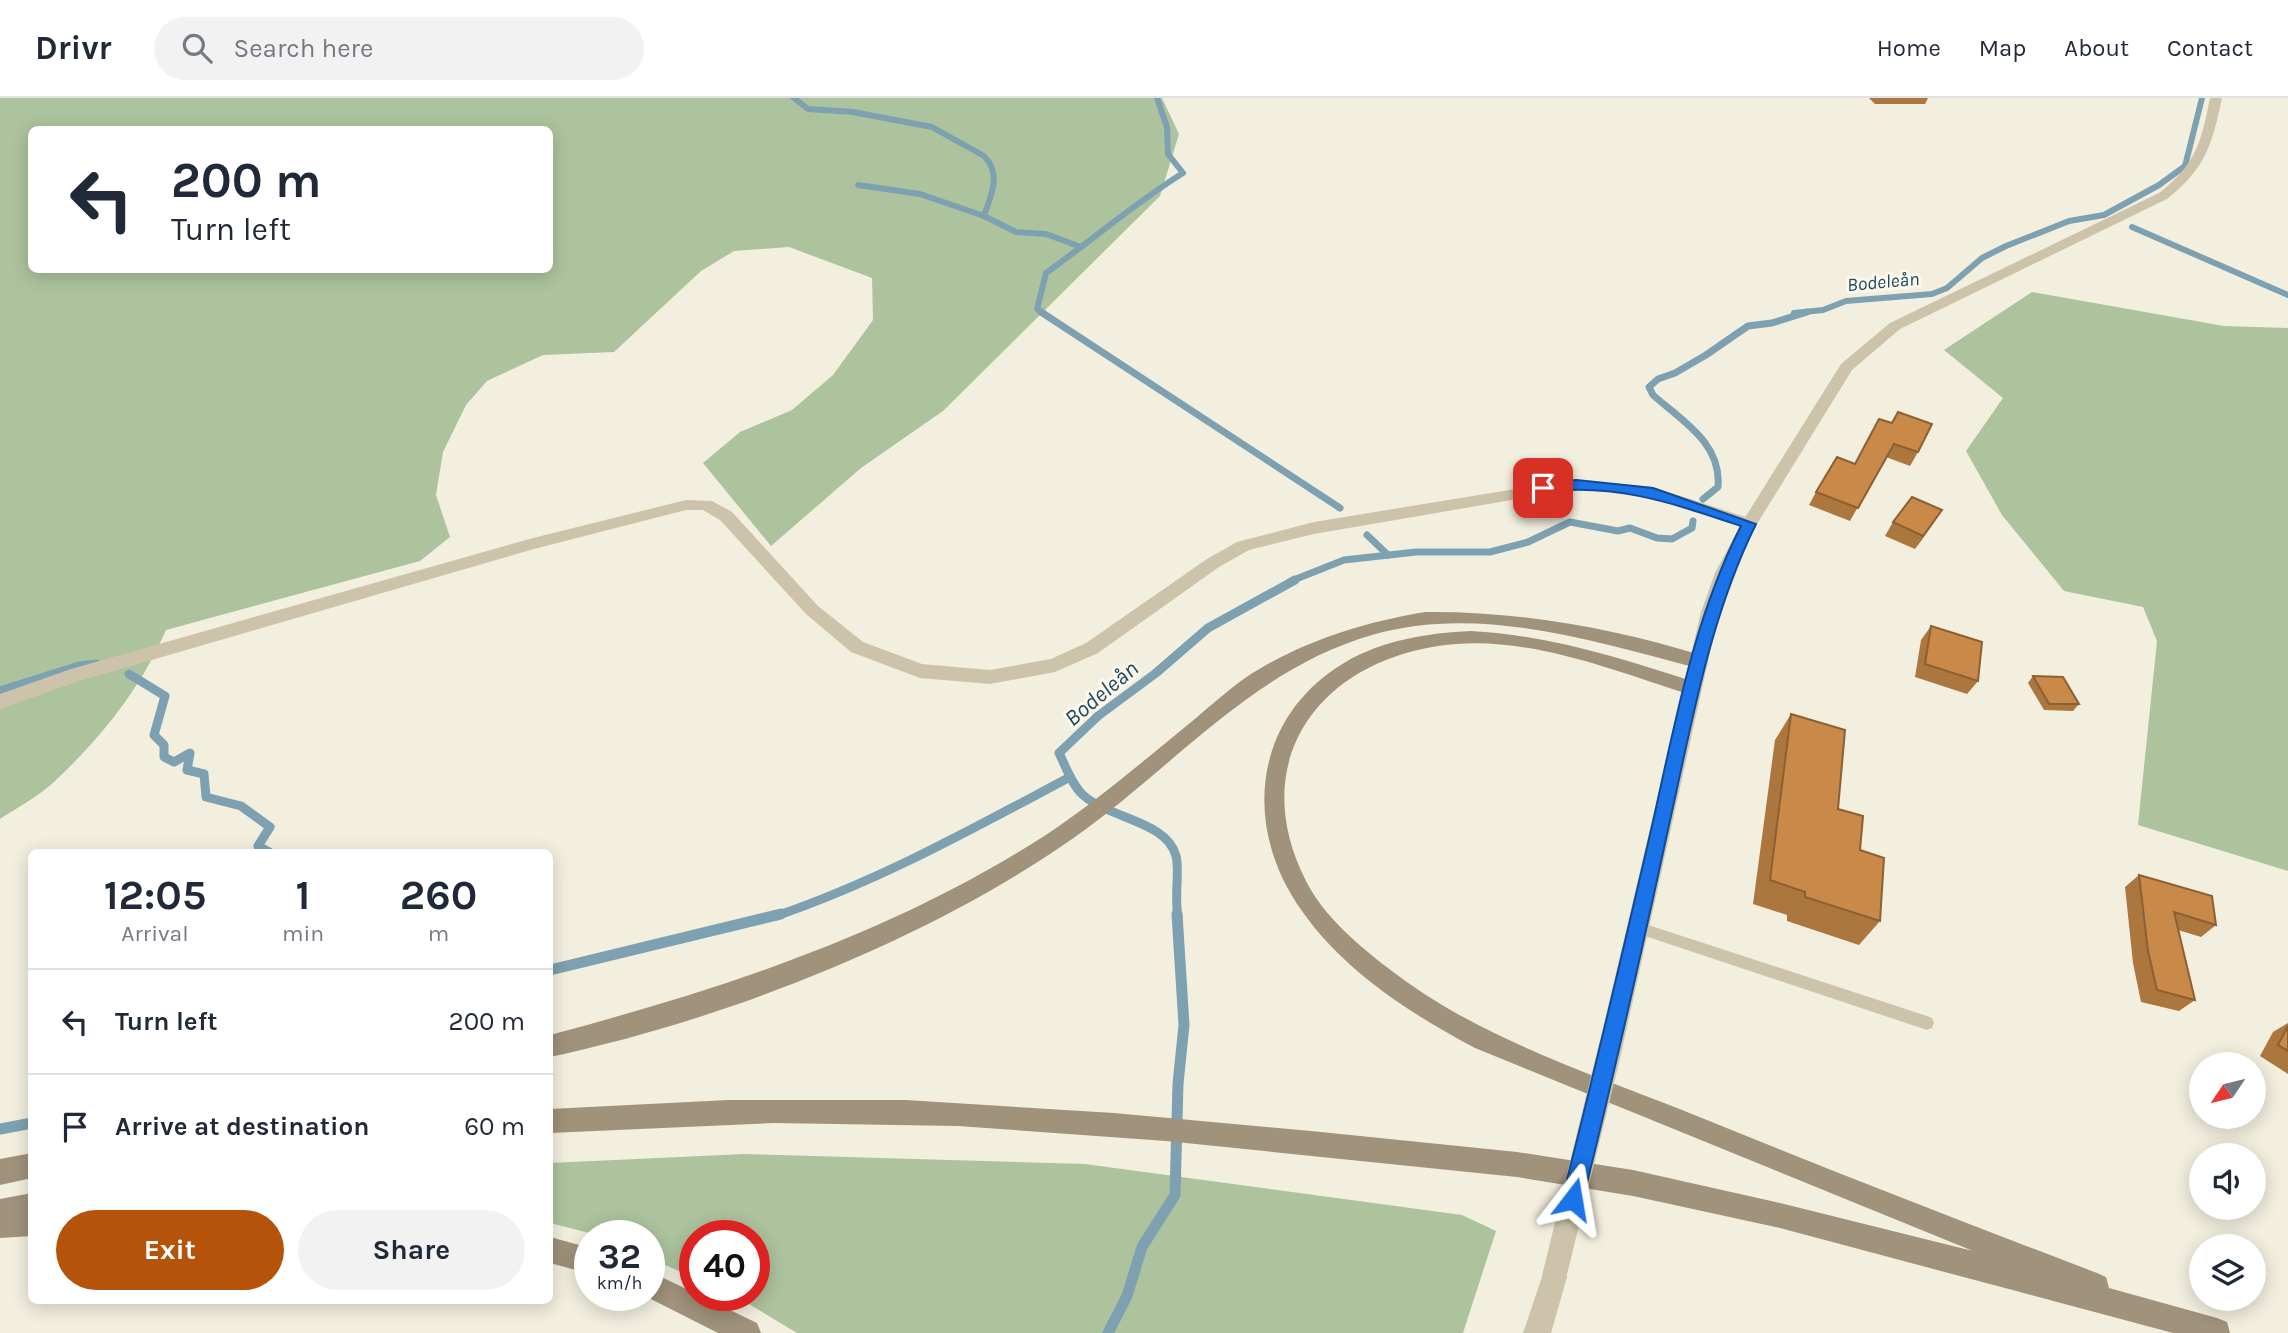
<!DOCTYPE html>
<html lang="en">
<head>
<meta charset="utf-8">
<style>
  :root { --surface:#fff; --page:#f2f2f3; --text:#1f2937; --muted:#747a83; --line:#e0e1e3; --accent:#b45309 }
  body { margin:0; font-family:Karla,sans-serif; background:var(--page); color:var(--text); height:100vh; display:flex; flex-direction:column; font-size:26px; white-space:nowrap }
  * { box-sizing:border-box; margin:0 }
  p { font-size:23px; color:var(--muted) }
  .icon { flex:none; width:38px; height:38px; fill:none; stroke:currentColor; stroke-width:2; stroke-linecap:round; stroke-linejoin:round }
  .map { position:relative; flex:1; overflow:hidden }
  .side { position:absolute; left:28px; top:751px; width:525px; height:455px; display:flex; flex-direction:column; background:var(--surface); border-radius:10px; box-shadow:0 4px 18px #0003 }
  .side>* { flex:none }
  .hud { position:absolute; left:28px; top:28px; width:525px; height:147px; border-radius:10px; box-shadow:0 4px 18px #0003; background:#fff; color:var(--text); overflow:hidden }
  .needle { width:46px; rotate:235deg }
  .buttons { position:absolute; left:2189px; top:954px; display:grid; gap:14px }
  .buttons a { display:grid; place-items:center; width:77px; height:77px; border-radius:50%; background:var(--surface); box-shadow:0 4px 18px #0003; font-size:35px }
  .speed { position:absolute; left:574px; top:1122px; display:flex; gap:14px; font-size:35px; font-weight:700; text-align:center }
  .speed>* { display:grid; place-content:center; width:91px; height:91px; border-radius:50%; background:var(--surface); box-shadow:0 4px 18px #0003; line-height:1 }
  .speed small { font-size:18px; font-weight:400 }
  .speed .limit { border:10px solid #d22; background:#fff; color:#111 }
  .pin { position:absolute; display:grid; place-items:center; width:60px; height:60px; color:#fff; margin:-30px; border-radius:14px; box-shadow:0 4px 10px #0006 }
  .me { position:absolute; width:77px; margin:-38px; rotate:14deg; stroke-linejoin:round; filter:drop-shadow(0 0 5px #0008) }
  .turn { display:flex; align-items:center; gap:24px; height:147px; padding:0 28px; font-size:32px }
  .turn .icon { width:91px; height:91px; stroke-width:2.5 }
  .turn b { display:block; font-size:49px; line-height:60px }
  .eta { display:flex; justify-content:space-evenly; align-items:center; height:119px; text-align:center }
  .eta b { font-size:42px; font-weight:700; line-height:49px }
  .cta { display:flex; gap:14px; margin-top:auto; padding:14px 28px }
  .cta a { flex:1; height:80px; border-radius:42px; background:var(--accent); color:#fff; font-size:28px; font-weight:700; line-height:80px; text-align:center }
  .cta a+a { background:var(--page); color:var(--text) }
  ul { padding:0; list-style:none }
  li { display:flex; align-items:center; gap:21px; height:105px; padding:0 28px; border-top:2px solid var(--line) }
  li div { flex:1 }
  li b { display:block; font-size:26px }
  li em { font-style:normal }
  header { display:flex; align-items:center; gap:42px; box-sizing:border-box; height:98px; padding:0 35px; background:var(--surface); border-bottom:2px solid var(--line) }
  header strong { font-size:33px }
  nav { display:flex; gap:38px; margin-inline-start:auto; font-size:24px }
  .search { width:490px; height:63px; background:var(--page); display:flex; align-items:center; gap:18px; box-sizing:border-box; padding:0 24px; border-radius:38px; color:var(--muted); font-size:26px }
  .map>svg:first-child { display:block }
</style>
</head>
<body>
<header>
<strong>Drivr</strong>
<div class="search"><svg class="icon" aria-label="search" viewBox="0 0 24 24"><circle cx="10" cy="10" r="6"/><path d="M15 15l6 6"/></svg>Search here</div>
<nav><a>Home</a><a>Map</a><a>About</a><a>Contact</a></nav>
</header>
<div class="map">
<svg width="2288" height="1235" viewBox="0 0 2288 1235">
  <rect width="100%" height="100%" fill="#f3efdf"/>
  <g fill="#adc39e" fill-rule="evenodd">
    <path d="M 0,0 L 1162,0 L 1179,36 L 1160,98 L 943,313 L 861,370 L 771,448 L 703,365 L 740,334 L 792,312 L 833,277 L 873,222 L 872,180 L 789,149 L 734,153 L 701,173 L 614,254 L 543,257 L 487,283 L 466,307 L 443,354 L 436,397 L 450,439 L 420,463 L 166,532 C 141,590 101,640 54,684 C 39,698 18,709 0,721 ZM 32,32 L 550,32 L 550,172 L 32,172 Z"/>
    <path d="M 2032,194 L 2224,228 L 2288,230 L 2288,773 L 2138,727 L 2157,543 L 2143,509 L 2064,493 L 2002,417 L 1966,353 L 2003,300 L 1944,252 Z"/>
    <path d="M 744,1056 L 1085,1066 L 1462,1117 L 1496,1133 L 1463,1235 L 797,1235 L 734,1197 L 754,1197 L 754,1138 L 695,1138 L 695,1180 L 649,1160 L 649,1138 L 597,1137 L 550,1125 L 550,1065 Z"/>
  </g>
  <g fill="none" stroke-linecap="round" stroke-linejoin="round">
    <g stroke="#7da1b1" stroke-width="6">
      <path d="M 794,0 L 808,11 L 853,14 L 932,29 L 984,58 C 1002,76 991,97 984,118"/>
      <path d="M 858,87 L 920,96 L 984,118 L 1016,134 L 1046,136 L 1081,149"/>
      <path d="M 2132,129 L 2288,197"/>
      <path d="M 1044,215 L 1037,211 L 1046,175 C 1092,142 1135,105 1183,75 L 1168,56 L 1167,29 L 1157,0"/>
      <path d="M 1794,215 L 1823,212 L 1846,203 L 1932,196 L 1947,190 L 1982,160 L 2006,148 L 2069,123 L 2104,117 L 2159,87 L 2185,68 L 2202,0"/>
    </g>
    <g stroke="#7da1b1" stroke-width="7">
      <path d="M 1041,214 L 1340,410"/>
      <path d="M 1703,401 L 1718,389 C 1722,345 1682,323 1653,297 L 1649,289 L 1658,281 L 1675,275 L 1706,257 L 1748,228 L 1772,225 L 1807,214"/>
      <path d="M 1367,437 L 1388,457"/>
      <path d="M 1291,483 L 1344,462 L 1416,454 L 1490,454 L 1528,444 L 1570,424 L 1618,433 L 1630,430 L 1657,440 L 1672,441 L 1692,430 L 1693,423"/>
    </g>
    <g stroke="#7da1b1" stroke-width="9">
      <path d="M 129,576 L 165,598 L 154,637 L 164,647 L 164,659 L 174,664 L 190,655 L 187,672 L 204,676 L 206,699 L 241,708 L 270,729 L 258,748 L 269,754"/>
      <path d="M 0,593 L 79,568 L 96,566"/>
      <path d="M 776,818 C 879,783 974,730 1070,679"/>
      <path d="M 1178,818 C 1174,799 1180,773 1176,758 C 1167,723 1110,721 1083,697 C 1072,687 1066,669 1059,655 L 1098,618 L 1156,575 L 1208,530 L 1295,482"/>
    </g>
    <g stroke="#7da1b1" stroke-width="11">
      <path d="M 550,872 L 781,816"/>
      <path d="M 0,1031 L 32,1025"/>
      <path d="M 1108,1235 L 1127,1198 L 1142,1149 L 1175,1097 L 1178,986 L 1184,927 L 1177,816"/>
    </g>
    <path fill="#ccc3aa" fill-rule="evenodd" d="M 1636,823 L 1927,918 L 1932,920 L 1934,925 L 1932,930 L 1927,932 L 1636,835 L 1631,833 L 1629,829 L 1631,825 Z"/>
    <path fill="#ccc3aa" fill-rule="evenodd" d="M 1576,381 L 1653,389 L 1755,422 L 1757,426 L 1749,432 L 1651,399 L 1576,391 L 1314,436 L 1249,452 L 1219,469 L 1098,555 L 1055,574 L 990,586 L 920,580 L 851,554 L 806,516 L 720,422 L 703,412 L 686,412 L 534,451 L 76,584 L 0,611 L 0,596 L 71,571 L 533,440 L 686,402 L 712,403 L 732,414 L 818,508 L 863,544 L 922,566 L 990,572 L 1051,561 L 1086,545 L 1207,461 L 1237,444 L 1314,424 Z"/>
    <g fill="#ccc3aa" fill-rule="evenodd">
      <path d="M 2210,0 L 2222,0 C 2212,47 2206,70 2167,101 L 1900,231 L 1852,272 L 1757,426 L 1733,475 L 1719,514 L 1623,947 L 1619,955 L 1611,958 L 1603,955 L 1599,947 L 1701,514 L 1715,475 L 1741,426 L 1841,266 L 1890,225 L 2159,95 C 2196,66 2201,45 2210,0 Z"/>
      <path d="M 1554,1166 L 1563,1170 L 1567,1179 L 1551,1235 L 1523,1235 L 1545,1170 Z"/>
    </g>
    <g fill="#a0927b" fill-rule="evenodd">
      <path d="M 1425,514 C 1520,513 1613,530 1704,558 L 1706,563 L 1697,570 C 1594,543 1478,506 1372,537 C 1253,571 1173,670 1075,739 C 929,842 724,922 550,959 L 550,937 C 718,892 880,840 1030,747 C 1087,712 1138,667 1190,625 C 1213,606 1236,584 1261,570 C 1313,540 1366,524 1425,514 Z"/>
      <path d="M 1471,533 C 1550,537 1623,561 1698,585 L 1700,590 L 1691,597 C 1611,572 1524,535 1438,548 C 1314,567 1246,668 1307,785 C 1325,819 1358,847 1388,870 C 1475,938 1581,972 1682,1012 C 1820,1068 1958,1122 2097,1175 L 2106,1179 L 2109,1190 L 2217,1220 L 2227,1224 L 2230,1235 L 2173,1235 L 1780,1130 L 1633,1098 L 1517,1079 L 1166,1043 L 958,1028 L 773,1025 L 550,1035 L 550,1011 L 728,1002 L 906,1002 L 1114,1015 L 1321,1034 L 1517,1054 L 1633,1072 L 1780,1105 L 1973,1153 L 1475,950 C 1411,916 1345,874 1302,813 C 1242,730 1252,620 1344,565 C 1382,542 1428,535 1471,533 Z"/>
      <path d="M 32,1055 L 32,1080 L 0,1087 L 0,1061 Z"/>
      <path d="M 32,1095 L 32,1138 L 0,1140 L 0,1101 Z"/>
      <path d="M 550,1139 L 590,1150 L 590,1176 L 550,1165 Z"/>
      <path d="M 649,1173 L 757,1225 L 761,1235 L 718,1235 L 643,1197 L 649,1197 Z"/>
    </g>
    <path stroke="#ccc3aa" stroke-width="24" d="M 1554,1179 L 1611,947"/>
  </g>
  <g fill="#ac763f">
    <path d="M 1869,0 L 1928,0 L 1925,6 L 1875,6 Z"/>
    <path d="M 1879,321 L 1918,354 L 1910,368 L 1886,359 L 1850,423 L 1809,407 L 1816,394 L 1855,366 Z"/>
    <path d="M 1942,412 L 1915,451 L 1885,438 L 1893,424 Z"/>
    <path d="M 1931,528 L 1978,583 L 1967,596 L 1915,579 L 1921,542 Z"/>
    <path d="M 2033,578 L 2079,606 L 2073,613 L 2044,612 L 2028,585 Z"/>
    <path d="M 1791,616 L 1860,752 L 1880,823 L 1859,847 L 1787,823 L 1787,817 L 1753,806 L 1775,642 Z"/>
    <path d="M 2139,777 L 2216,827 L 2201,839 L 2178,832 L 2195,902 L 2179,913 L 2141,904 L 2133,865 L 2125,789 Z"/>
    <path d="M 2288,925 L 2288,976 L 2260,958 L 2273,934 Z"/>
  </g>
  <path fill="#8c6033" d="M 1942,412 L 1933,426 L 1915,451 L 1923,438 Z"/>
  <g fill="#c88949" stroke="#8c6033" stroke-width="2">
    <path d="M 1898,314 L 1932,326 L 1918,354 L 1894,346 L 1858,410 L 1816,394 L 1837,359 L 1855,366 L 1879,321 L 1892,325 Z"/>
    <path d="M 1912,399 L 1942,412 L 1923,438 L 1893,424 Z"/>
    <path d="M 1931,528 L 1982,544 L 1978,583 L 1925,566 Z"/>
    <path d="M 2033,578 L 2063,579 L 2079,606 L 2049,606 Z"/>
    <path d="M 1791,616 L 1845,632 L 1838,711 L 1863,718 L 1860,752 L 1884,760 L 1880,823 L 1805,799 L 1805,794 L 1770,782 Z"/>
    <path d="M 2139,777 L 2212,798 L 2216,827 L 2174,814 L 2195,902 L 2157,892 L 2148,853 Z"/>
    <path d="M 2288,928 L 2288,953 L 2278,947 Z"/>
  </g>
  <path fill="#1a73e8" stroke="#114b97" stroke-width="2" d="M 1576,382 L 1653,390 L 1756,426 C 1709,521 1692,625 1669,727 C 1642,852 1614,977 1583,1101 L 1580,1109 L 1573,1112 L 1565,1109 L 1562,1101 C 1594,977 1623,853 1652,728 C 1675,626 1693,522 1741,428 C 1672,405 1617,385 1543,394 L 1536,390 L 1543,386 Z"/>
  <g text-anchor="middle" stroke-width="6" stroke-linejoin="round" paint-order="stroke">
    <g font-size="19" font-style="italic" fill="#1e485c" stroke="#fbf8ec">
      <text transform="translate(1883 183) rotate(-5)" y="7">Bodeleån</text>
    </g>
    <g font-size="23" font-style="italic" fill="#1e485c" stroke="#fbf8ec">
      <text transform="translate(1101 595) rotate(-40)" y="8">Bodeleån</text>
    </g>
  </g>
</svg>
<div class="buttons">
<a><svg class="needle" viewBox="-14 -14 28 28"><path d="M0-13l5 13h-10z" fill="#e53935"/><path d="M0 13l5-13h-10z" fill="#747a83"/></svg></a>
<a><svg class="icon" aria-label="sound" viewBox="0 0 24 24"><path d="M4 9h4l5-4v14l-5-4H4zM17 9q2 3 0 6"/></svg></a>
<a><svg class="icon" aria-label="layers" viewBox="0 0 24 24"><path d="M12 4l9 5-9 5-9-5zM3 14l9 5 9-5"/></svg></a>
</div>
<div class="speed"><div>32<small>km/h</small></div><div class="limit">40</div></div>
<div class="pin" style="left:1543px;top:390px;background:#d93025"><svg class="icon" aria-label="arrive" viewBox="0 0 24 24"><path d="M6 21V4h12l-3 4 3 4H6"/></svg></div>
<svg class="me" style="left:1573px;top:1101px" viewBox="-20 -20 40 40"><path d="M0-17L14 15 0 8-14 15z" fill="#1a73e8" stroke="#fff" stroke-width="4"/></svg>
<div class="hud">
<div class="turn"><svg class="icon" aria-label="left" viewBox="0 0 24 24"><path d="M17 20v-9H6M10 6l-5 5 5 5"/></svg><div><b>200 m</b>Turn left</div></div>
</div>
<section class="side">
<div class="eta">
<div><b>12:05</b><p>Arrival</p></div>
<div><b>1</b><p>min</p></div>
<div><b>260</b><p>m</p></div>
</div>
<ul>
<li><svg class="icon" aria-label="left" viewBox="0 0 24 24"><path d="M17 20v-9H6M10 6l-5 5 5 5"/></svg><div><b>Turn left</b></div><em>200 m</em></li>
<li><svg class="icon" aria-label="arrive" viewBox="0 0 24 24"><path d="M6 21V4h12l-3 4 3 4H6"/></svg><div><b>Arrive at destination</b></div><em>60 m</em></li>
</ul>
<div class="cta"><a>Exit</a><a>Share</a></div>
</section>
</div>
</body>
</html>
